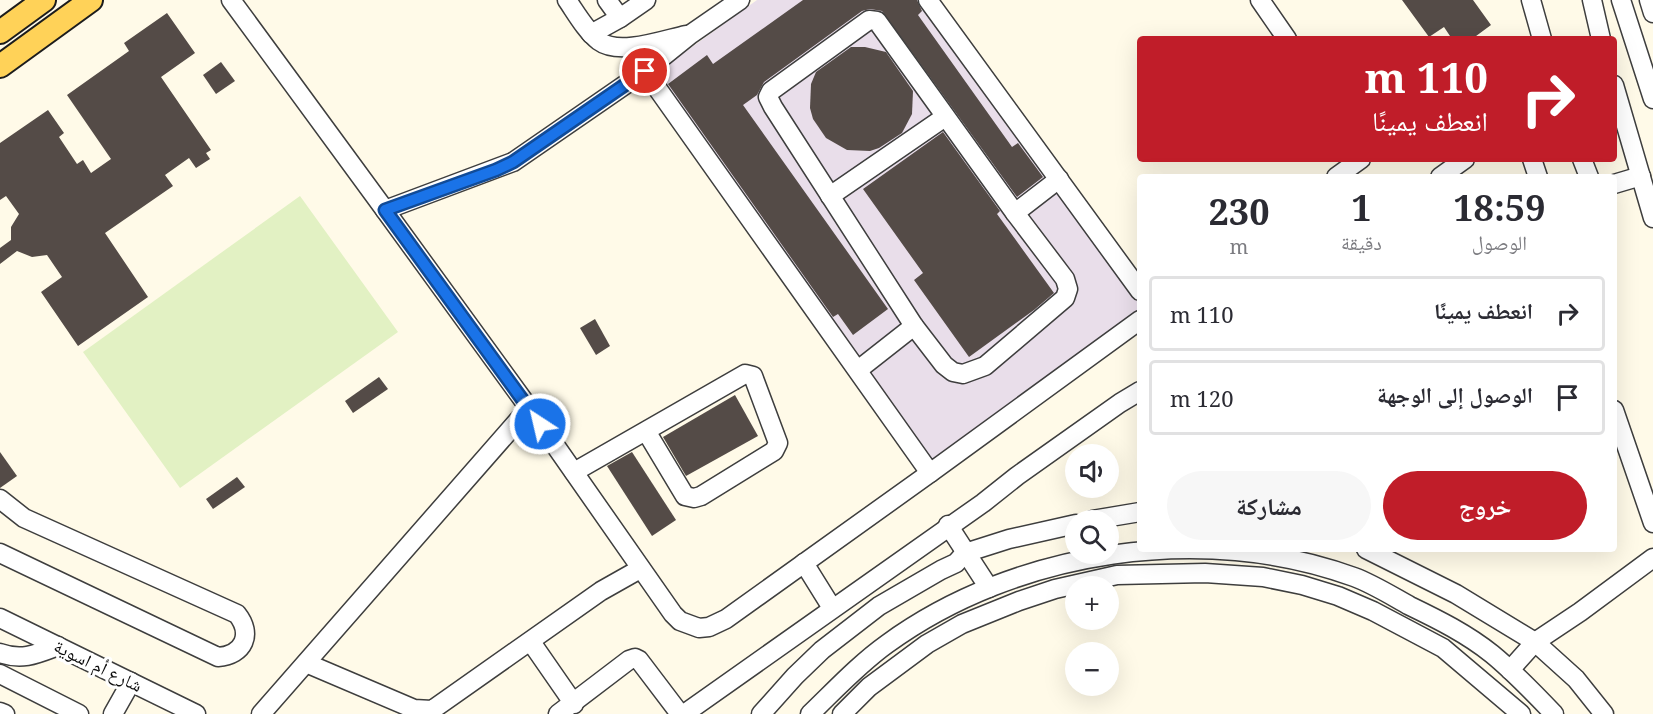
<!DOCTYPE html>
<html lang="ar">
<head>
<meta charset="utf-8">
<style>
  :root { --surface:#fff; --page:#f7f7f7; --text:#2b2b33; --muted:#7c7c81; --line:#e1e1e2; --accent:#c01d29 }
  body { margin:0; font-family:"Noto Serif","Noto Naskh Arabic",serif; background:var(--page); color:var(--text); direction:rtl; height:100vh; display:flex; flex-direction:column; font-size:22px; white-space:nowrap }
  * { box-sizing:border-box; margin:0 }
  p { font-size:20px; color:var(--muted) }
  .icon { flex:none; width:33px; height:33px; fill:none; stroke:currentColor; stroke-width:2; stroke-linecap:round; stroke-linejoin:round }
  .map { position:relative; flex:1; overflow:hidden; direction:ltr }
  .panel { position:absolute; left:1137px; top:174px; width:480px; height:378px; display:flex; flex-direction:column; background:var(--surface); border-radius:6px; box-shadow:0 6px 24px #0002; direction:rtl }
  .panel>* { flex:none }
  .guide { position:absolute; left:1137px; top:36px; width:480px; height:126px; border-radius:6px; box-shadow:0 6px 24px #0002; direction:rtl; background:#c01d29; color:#fff; overflow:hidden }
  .fabs { position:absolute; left:1065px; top:444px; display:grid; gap:12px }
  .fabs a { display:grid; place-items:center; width:54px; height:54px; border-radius:50%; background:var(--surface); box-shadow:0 6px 24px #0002; font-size:30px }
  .pin { position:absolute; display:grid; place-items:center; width:51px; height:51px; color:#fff; margin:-26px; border:3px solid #fff; border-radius:50%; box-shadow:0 2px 6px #0007 }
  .me { position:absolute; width:66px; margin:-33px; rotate:325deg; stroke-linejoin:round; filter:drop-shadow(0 0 4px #0008) }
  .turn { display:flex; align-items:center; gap:21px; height:126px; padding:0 30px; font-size:27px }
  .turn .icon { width:78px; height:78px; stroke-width:2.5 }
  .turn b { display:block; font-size:42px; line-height:51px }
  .eta { display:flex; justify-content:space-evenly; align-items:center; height:102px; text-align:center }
  .eta b { font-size:36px; font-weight:700; line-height:42px }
  .button { display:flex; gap:12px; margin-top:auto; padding:12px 30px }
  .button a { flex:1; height:69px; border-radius:36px; background:var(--accent); color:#fff; font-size:24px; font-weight:700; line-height:69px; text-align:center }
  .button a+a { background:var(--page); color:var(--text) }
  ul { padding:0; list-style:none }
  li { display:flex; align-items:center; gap:18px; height:75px; margin:0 12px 9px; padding:0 18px; border:3px solid var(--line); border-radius:6px }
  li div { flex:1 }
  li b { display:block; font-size:22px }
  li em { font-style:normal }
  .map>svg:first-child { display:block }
</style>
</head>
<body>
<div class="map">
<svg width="1653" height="714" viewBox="0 0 1653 714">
  <rect width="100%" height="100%" fill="#fffae8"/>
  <path fill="#e9deea" d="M 757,0 L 922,0 L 1140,304 L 1140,309 L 931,460 L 656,73 Z"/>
  <path fill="#e2f1c3" d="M 300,196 L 398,332 L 180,488 L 83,352 Z"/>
  <g fill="#544b47">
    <path d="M 803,0 L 917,0 L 922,11 L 918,15 L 1012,147 L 1018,143 L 1043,177 L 1017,197 L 882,11 L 870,9 L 862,11 L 764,82 L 757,95 L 743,105 L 888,309 L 853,335 L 838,314 L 833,317 L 668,84 L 707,55 L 713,64 Z"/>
    <path d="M 1402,0 L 1473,0 L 1491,25 L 1472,39 L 1452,39 L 1444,27 L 1429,37 Z"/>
    <path d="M 167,13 L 195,53 L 161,77 L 211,150 L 206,153 L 210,159 L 196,168 L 189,158 L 165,175 L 173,186 L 105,233 L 148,297 L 78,346 L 41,292 L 62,277 L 47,255 L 32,257 L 17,251 L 0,264 L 0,248 L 11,240 L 11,227 L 19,214 L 6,196 L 0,200 L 0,143 L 48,110 L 64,133 L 59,137 L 77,164 L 83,160 L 91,173 L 111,159 L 67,95 L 129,51 L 124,43 Z"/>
    <path d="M 851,47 L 865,47 L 886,52 L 913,91 L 912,114 L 902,133 L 879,148 L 870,151 L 847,150 L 826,138 L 813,119 L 810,108 L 811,84 L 816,72 Z"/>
    <path d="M 221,62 L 235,81 L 216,94 L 203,75 Z"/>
    <path d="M 943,132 L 1000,211 L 997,214 L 1054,293 L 1034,310 L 969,357 L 914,280 L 923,273 L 863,189 Z"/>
    <path d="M 595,319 L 610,346 L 596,355 L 580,328 Z"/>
    <path d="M 379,377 L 388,389 L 353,413 L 345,401 Z"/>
    <path d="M 735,395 L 758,436 L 686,476 L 663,437 Z"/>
    <path d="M 0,452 L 17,476 L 0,488 Z"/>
    <path d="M 632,452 L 676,520 L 652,536 L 607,466 Z"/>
    <path d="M 237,477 L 245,487 L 213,509 L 206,499 Z"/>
  </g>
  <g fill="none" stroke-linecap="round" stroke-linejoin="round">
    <defs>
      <g id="minor">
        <path d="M 231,0 L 385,210 L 513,162 L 645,71 L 691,34 L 740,0"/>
        <path d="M 567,0 C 576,13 586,31 599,41 C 619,56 663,40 686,35"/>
        <path d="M 607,0 L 620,18"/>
        <path d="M 928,0 L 1140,291"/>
        <path d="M 1260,0 L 1287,39"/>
        <path d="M 1531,0 L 1542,39"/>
        <path d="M 1592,0 L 1601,39"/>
        <path d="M 1621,0 L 1653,99"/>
        <path d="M 1649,0 L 1653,13"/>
        <path d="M 869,20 L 877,21 L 1015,213 L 1065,279 L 1068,289 L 1065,298 L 985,366 L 963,374 L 953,372 L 944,365 L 914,326 L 773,107 L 768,97 L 771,91 Z"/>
        <path d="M 591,34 L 620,18 L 646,0"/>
        <path d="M 645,71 L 930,473 L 1140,320"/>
        <path d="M 1614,85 L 1653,218"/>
        <path d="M 1532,159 L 1538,177"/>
        <path d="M 1582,159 L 1589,177"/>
        <path d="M 1336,177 L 1361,159"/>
        <path d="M 1440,177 L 1465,159"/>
        <path d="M 1614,184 L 1641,176"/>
        <path d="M 830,196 L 945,117"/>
        <path d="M 385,210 L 529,408 L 673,614 L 680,621 L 699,628 L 709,627 L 726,619 L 930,473"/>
        <path d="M 1015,213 L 1059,179"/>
        <path d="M 858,370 L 914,326"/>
        <path d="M 1614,410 L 1653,523"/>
        <path d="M 574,472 L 745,374 L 753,376 L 778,443 L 774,451 L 701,496 L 694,498 L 685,496 L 646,431"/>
        <path d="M 0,499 L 24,518 L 237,614 C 253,634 244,655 218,657 L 0,553"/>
        <path d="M 1092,520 L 1140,512"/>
        <path d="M 948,525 L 989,588"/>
        <path d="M 1366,549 L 1456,594 L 1535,642 L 1576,679 L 1604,714"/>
        <path d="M 804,563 L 832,608"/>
        <path d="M 0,618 L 196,714"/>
        <path d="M 531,642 L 574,704"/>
        <path d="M 0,653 C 22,661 37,654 58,646"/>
        <path d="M 306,663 L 414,709 L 432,710 L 601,591 L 640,569"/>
        <path d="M 1510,670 L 1535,642 L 1580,612 L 1653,558"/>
        <path d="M 0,674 L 79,714"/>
        <path d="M 0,712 L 5,714"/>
        <path d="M 113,714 L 131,682"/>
        <path d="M 261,714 L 529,408"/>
        <path d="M 558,714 L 629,660 L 635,658 L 639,660 L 680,714"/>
        <path d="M 684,714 L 983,503 L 1017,476 L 1120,403 L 1140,391"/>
        <path d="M 761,714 L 795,676 L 822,650 L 879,606 L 941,570 L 956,563 L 965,553 L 1009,539 L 1076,524"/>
        <path d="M 810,714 C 835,690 859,664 887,644 C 1016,550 1204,522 1354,577 C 1373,584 1392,596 1410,606 C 1439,620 1467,634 1492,654 C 1514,672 1534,693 1554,714"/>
        <path d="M 842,714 L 869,687 L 927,644 L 962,624 L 1019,601 L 1055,589 L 1117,575 L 1205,573 L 1263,577 L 1302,585 L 1338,596 L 1373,611 L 1443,648 L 1521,714"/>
      </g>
      <g id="major">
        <path d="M 0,32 L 44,0"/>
        <path d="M 0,66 L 91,0"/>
      </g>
    </defs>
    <use href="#minor" stroke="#3e3e3e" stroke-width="21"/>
    <use href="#major" stroke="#1c1c1c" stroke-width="26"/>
    <use href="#minor" stroke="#fff" stroke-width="18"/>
    <use href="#major" stroke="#ffd258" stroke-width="22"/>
  </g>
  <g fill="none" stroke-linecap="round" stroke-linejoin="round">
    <defs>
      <path id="route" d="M 540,424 L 385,210 L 496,170 L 513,162 L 645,71"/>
    </defs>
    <use href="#route" stroke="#114b97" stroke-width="15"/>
    <use href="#route" stroke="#1a73e8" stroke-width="10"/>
  </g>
  <g text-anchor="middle" stroke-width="6" stroke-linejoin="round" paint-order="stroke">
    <g font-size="18" fill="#0b0b0b" stroke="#fff">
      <text transform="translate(98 666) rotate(26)" y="6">شارع أم اسوية</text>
    </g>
  </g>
</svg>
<div class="fabs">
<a><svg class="icon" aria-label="sound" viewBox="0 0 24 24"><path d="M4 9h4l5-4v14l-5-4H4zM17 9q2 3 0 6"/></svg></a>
<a><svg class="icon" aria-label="search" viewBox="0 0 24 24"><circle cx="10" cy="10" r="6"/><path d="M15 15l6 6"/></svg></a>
<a>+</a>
<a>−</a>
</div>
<div class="pin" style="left:645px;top:71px;background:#d93025"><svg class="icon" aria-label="arrive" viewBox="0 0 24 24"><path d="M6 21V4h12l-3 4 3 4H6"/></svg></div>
<svg class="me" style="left:540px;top:424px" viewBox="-20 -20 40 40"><circle r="17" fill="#1a73e8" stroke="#fff" stroke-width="3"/><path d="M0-11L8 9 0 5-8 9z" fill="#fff"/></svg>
<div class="guide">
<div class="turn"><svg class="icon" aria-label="right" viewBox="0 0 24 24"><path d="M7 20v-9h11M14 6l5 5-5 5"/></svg><div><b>110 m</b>انعطف يمينًا</div></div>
</div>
<section class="panel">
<div class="eta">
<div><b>18:59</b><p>الوصول</p></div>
<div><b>1</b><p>دقيقة</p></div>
<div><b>230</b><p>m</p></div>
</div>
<ul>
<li><svg class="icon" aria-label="right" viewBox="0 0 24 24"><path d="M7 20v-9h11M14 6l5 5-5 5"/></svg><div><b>انعطف يمينًا</b></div><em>110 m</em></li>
<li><svg class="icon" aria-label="arrive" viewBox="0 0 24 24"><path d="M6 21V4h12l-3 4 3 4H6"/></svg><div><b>الوصول إلى الوجهة</b></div><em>120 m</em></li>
</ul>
<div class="button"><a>خروج</a><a>مشاركة</a></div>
</section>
</div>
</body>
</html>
